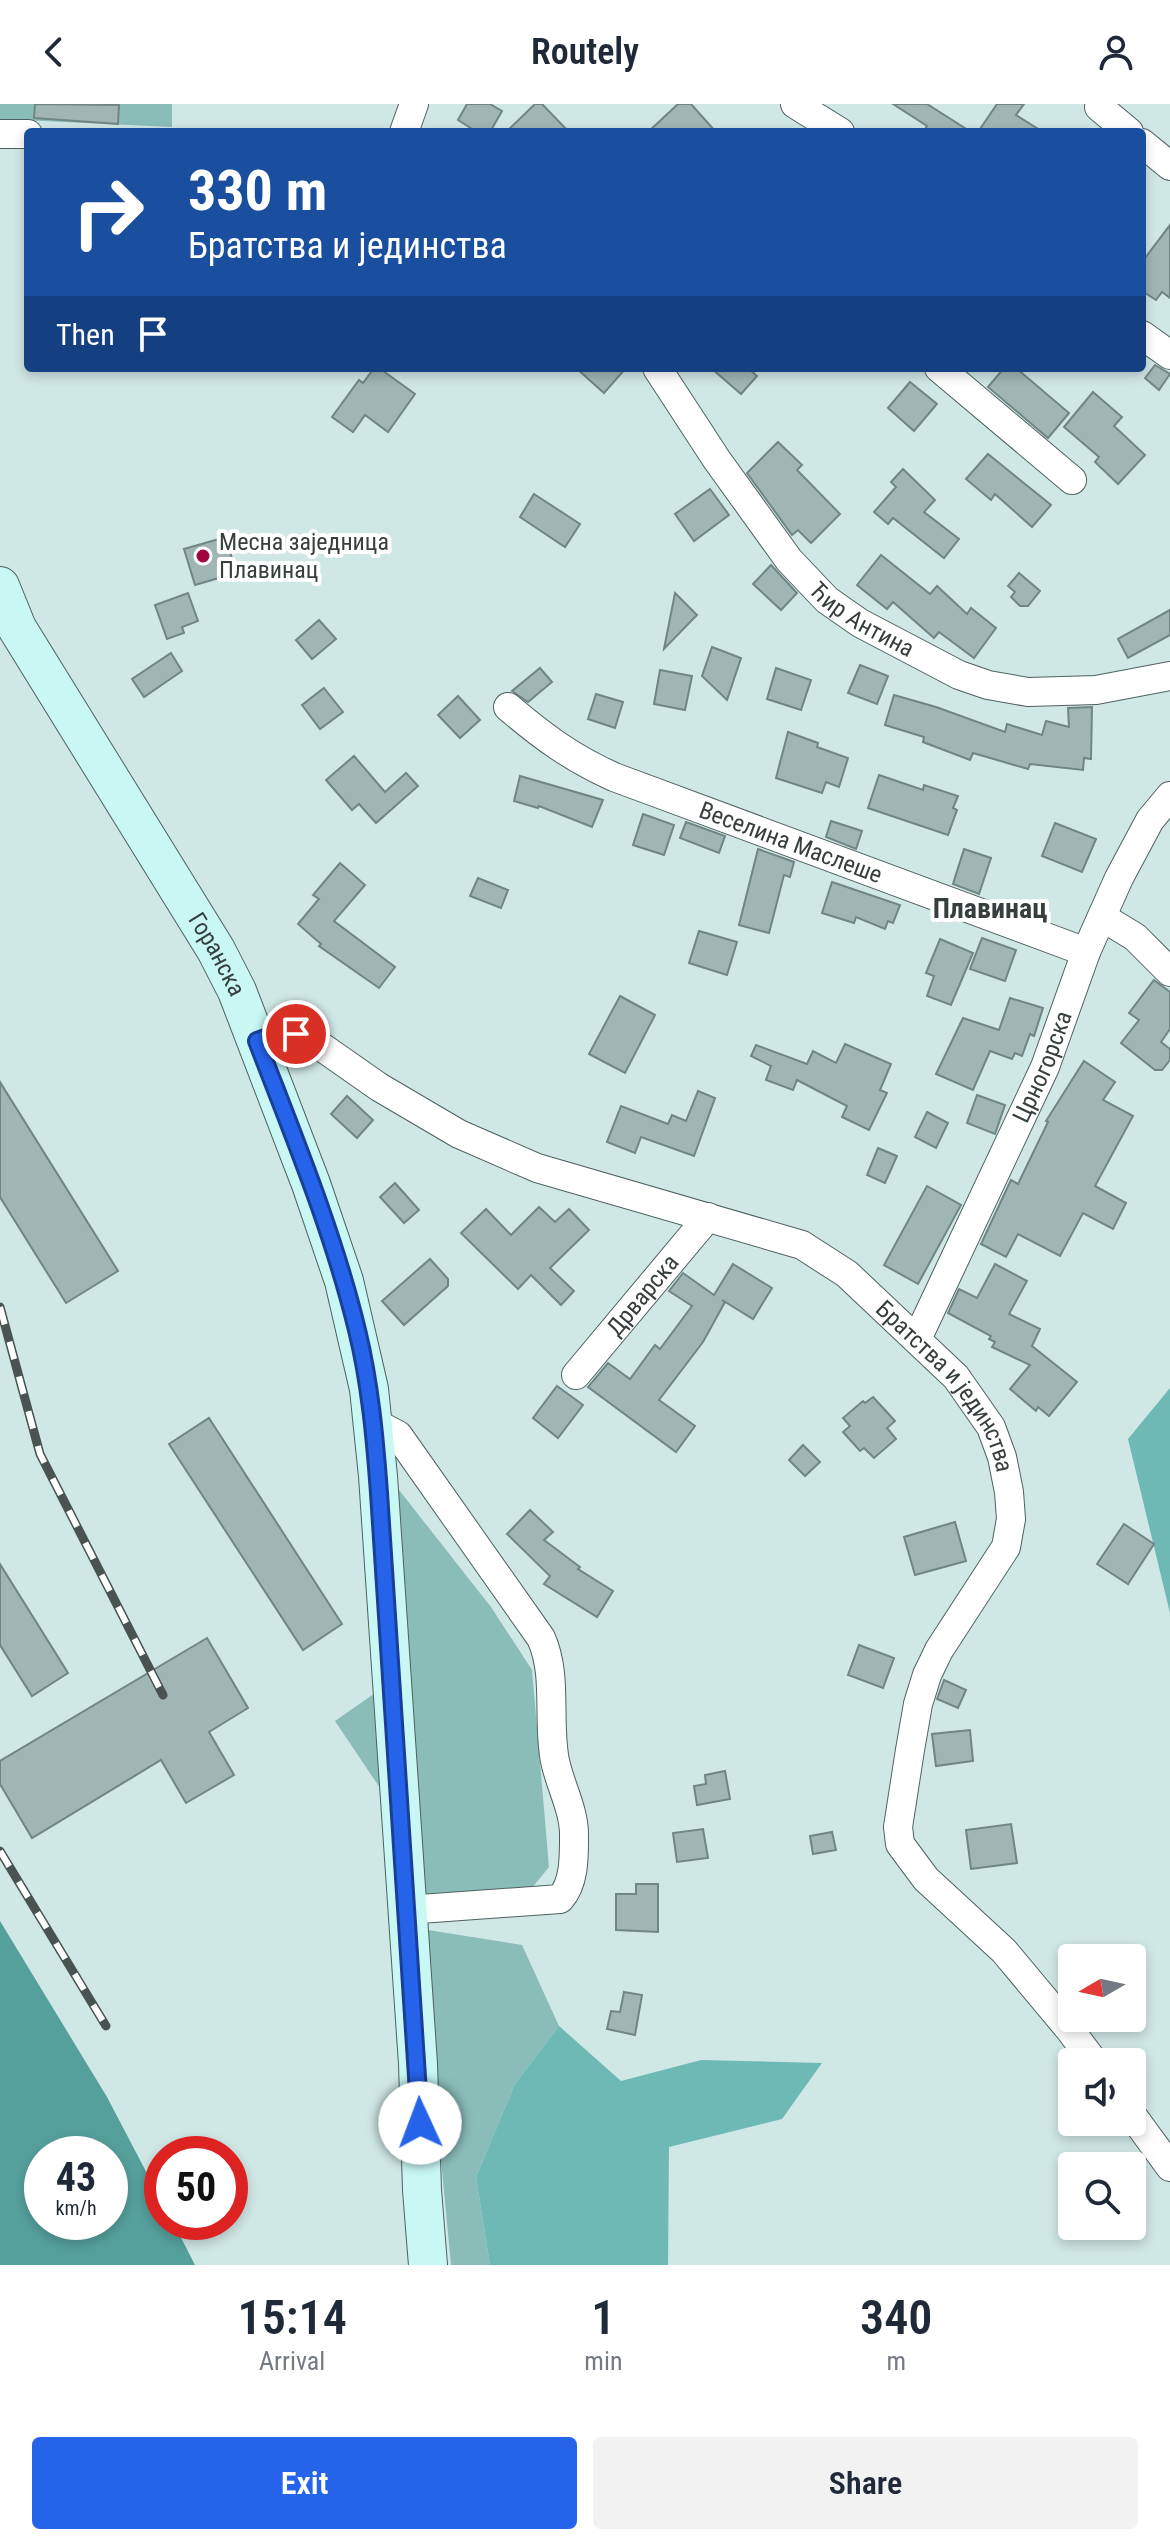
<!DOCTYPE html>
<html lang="en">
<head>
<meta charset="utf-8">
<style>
  :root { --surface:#fff; --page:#f2f2f3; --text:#1f2937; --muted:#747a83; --accent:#2563eb }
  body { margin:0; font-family:"Roboto Condensed",sans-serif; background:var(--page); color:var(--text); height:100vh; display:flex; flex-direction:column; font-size:30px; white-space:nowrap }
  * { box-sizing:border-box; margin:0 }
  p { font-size:26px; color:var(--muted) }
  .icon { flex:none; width:44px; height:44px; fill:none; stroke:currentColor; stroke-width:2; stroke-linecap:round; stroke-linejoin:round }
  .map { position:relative; height:2161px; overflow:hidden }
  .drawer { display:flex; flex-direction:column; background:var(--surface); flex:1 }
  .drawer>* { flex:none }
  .guide { position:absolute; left:24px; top:24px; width:1122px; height:244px; border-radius:8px; box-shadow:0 4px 12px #0003; background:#1a4fa0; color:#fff; overflow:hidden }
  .needle { width:52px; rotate:261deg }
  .tools { position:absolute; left:1058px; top:1840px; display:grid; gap:16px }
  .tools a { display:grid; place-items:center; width:88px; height:88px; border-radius:8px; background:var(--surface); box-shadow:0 4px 12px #0003; font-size:40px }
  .speed { position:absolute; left:24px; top:2032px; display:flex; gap:16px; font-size:40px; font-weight:700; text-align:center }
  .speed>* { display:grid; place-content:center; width:104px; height:104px; border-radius:50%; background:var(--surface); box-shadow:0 4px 12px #0003; line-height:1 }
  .speed small { font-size:20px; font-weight:400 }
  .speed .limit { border:12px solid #d22; background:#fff; color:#111 }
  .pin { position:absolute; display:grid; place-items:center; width:68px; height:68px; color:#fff; margin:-34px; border:4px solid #fff; border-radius:50%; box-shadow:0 2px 8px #0007 }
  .me { position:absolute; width:88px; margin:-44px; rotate:358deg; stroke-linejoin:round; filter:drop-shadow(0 0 6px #0008) }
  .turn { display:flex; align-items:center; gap:28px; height:168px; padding:0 32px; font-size:36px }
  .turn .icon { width:104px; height:104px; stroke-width:2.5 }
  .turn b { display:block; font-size:56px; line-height:68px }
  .then { display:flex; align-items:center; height:76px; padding:0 32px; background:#0003; gap:16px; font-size:30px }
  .eta { display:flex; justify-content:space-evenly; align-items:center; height:136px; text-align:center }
  .eta b { font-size:48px; font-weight:600; line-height:56px }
  .button { display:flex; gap:16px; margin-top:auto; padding:16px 32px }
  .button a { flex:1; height:92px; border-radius:8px; background:var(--accent); color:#fff; font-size:32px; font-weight:600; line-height:92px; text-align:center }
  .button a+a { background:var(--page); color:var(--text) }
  header { display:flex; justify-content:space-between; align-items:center; height:104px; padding:0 32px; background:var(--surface); font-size:36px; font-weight:600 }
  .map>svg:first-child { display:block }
</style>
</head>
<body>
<header><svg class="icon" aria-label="back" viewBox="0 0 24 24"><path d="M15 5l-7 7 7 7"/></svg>Routely<svg class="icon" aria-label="person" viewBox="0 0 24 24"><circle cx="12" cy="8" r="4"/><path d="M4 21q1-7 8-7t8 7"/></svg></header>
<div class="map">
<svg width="1170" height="2161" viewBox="0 0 1170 2161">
  <rect width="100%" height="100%" fill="#cfe7e5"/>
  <g fill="#8abcb8">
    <path d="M 0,0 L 172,0 L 172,23 L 0,15 Z"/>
    <path d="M 388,1372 L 491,1503 L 532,1566 L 549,1763 L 527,1790 L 422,1793 Z"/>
    <path d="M 378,1587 L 382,1687 L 335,1617 Z"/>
    <path d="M 428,1826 L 522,1841 L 559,1922 L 515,1980 L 476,2073 L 490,2161 L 451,2161 L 441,2056 Z"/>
  </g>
  <g fill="#6fb9b5">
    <path d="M 1170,1284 L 1170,1509 L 1128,1335 Z"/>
    <path d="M 559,1922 L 621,1977 L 701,1956 L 822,1959 L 782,2015 L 669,2043 L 668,2161 L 490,2161 L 476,2073 L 515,1980 Z"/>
  </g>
  <path fill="#56a09c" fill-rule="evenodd" d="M 0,1817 L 107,1993 L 162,2098 L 162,2118 L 173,2118 L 195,2161 L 0,2161 ZM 42,2050 L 110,2050 L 110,2118 L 42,2118 Z"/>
  <g fill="#9fb6b4" stroke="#708684" stroke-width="2">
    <path d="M 35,0 L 119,1 L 118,20 L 34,14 Z"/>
    <path d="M 467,0 L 490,0 L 502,7 L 490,28 L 477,28 L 458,16 Z"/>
    <path d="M 535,0 L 542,0 L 569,28 L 506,28 Z"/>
    <path d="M 678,0 L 691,0 L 716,28 L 648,28 Z"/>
    <path d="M 893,0 L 927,0 L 971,28 L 923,28 L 927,22 Z"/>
    <path d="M 997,0 L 1024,0 L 1016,11 L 1043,28 L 978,28 Z"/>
    <path d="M 1170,121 L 1170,194 L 1162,188 L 1156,196 L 1142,187 L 1142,158 Z"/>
    <path d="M 1155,261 L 1170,270 L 1159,286 L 1145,274 Z"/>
    <path d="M 374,264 L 379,264 L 415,290 L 388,328 L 365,311 L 353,328 L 332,313 L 359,276 L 363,279 Z"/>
    <path d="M 576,264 L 626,264 L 604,289 Z"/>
    <path d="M 711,264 L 748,264 L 757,272 L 741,290 Z"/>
    <path d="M 1004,264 L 1016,264 L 1069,309 L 1048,334 L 988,283 Z"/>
    <path d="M 910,278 L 937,300 L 914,327 L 888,304 Z"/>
    <path d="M 1093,288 L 1122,313 L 1114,322 L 1145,351 L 1118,380 L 1095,358 L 1099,353 L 1064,323 Z"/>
    <path d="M 778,338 L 802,361 L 797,366 L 840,410 L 811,439 L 798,426 L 792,431 L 747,369 Z"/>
    <path d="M 988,350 L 1051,401 L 1032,423 L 995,390 L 991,396 L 966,375 Z"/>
    <path d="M 903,365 L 935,396 L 924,408 L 959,435 L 944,454 L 893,414 L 888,420 L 874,408 L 896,383 L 891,378 Z"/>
    <path d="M 710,385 L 729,411 L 694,437 L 675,410 Z"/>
    <path d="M 534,390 L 580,420 L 565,443 L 520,413 Z"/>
    <path d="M 226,433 L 236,469 L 195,481 L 184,445 Z"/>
    <path d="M 881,451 L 930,490 L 937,482 L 967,510 L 971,504 L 996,524 L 974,554 L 939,528 L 934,534 L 893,498 L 887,505 L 857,481 Z"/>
    <path d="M 771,461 L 797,489 L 781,506 L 753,480 Z"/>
    <path d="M 1019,469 L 1040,487 L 1028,502 L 1020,502 L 1011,493 L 1015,488 L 1008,482 Z"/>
    <path d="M 188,489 L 198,517 L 182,523 L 184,529 L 167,535 L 155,501 Z"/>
    <path d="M 675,489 L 697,511 L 664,545 Z"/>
    <path d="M 1170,506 L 1170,531 L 1128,554 L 1118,535 Z"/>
    <path d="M 319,516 L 336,535 L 312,555 L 296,536 Z"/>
    <path d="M 712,543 L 741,554 L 727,596 L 702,572 Z"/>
    <path d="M 171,549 L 182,567 L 144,593 L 132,575 Z"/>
    <path d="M 860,561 L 888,572 L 877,600 L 848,589 Z"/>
    <path d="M 540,564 L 552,578 L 528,598 L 512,587 Z"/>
    <path d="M 776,564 L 811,576 L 801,606 L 767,595 Z"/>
    <path d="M 660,566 L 692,572 L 685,606 L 654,600 Z"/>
    <path d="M 324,584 L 343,608 L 320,625 L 302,601 Z"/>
    <path d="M 596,590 L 623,598 L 615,624 L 588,615 Z"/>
    <path d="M 894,591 L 936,603 L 1005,628 L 1007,620 L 1042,631 L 1046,617 L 1069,623 L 1068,604 L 1092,603 L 1091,655 L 1084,654 L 1083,666 L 1030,660 L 1028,665 L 973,649 L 970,656 L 923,638 L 924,633 L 885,621 Z"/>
    <path d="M 458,592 L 480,616 L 460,634 L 438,611 Z"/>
    <path d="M 788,628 L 818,639 L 817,643 L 848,654 L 839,683 L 826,678 L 822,689 L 776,674 Z"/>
    <path d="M 354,652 L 385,688 L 406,669 L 418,682 L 376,719 L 359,700 L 352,706 L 326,676 Z"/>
    <path d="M 879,671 L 923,686 L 924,681 L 958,692 L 953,704 L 957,706 L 948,731 L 868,704 Z"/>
    <path d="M 520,672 L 603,696 L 592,723 L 539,702 L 538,704 L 514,697 Z"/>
    <path d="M 643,710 L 674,721 L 664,751 L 633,741 Z"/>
    <path d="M 831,717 L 862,727 L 856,745 L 826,733 Z"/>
    <path d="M 686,718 L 725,732 L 719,749 L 680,734 Z"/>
    <path d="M 1055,719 L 1096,735 L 1082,768 L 1042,752 Z"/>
    <path d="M 758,745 L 794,758 L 790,773 L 784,771 L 769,829 L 739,821 Z"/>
    <path d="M 964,745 L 991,754 L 979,790 L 953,780 Z"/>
    <path d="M 340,759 L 365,781 L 334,817 L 395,863 L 379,884 L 319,842 L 321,840 L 298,820 L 319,795 L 313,791 Z"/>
    <path d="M 478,774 L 508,786 L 501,804 L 470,792 Z"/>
    <path d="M 832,778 L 900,801 L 893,819 L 888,817 L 885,825 L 856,813 L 854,819 L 822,809 Z"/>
    <path d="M 699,827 L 737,838 L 727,871 L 689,859 Z"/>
    <path d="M 982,834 L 1016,846 L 1005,877 L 970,865 Z"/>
    <path d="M 940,835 L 973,849 L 951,901 L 927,892 L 934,872 L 926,869 Z"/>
    <path d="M 1154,876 L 1170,888 L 1170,925 L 1161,938 L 1170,945 L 1170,956 L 1162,966 L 1155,966 L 1121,939 L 1139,916 L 1129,909 Z"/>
    <path d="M 620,892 L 655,911 L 625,969 L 589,950 Z"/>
    <path d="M 1010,894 L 1043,904 L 1034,932 L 1030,930 L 1022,952 L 1015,949 L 1012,955 L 990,947 L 973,986 L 936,970 L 963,914 L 999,926 Z"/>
    <path d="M 845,940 L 891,960 L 880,986 L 887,989 L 869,1026 L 842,1013 L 847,1002 L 797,976 L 793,986 L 766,976 L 771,962 L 751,952 L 756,941 L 807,960 L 813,947 L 836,959 Z"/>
    <path d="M 1084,957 L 1115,978 L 1103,996 L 1133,1012 L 1095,1082 L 1126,1099 L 1113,1125 L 1083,1109 L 1060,1152 L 1018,1130 L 1006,1153 L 981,1140 L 1011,1076 L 1018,1080 L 1048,1018 L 1046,1017 Z"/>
    <path d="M 0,978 L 118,1167 L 66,1199 L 0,1093 Z"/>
    <path d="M 698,987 L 715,994 L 694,1052 L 641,1033 L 635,1049 L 607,1038 L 621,1002 L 668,1020 L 672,1011 L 686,1017 Z"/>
    <path d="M 977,991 L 1005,1001 L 995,1030 L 967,1019 Z"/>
    <path d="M 347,992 L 373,1016 L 357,1034 L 331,1010 Z"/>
    <path d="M 927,1008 L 948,1019 L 936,1044 L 915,1033 Z"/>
    <path d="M 878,1044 L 897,1052 L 885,1079 L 867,1071 Z"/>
    <path d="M 395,1079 L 419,1106 L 404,1119 L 380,1093 Z"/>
    <path d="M 927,1082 L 961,1101 L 918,1180 L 884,1161 Z"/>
    <path d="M 539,1103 L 555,1118 L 569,1105 L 589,1126 L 550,1164 L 574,1187 L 561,1201 L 531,1171 L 518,1185 L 461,1129 L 486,1105 L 511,1131 Z"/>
    <path d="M 430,1155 L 448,1175 L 448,1182 L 404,1221 L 382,1197 Z"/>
    <path d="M 733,1160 L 772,1184 L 753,1215 L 722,1196 L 725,1198 L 703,1238 L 659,1296 L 695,1322 L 676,1348 L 588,1283 L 608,1259 L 630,1275 L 655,1241 L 660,1245 L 692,1202 L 669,1187 L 683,1169 L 714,1191 Z"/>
    <path d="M 995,1160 L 1027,1177 L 1009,1210 L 1040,1225 L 1032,1242 L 1077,1278 L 1049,1312 L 1038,1303 L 1036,1307 L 1010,1285 L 1030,1261 L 992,1243 L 995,1238 L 989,1235 L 991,1232 L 948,1209 L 959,1185 L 977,1194 Z"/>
    <path d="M 557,1282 L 583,1301 L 558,1334 L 533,1314 Z"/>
    <path d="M 873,1293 L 895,1317 L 887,1324 L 896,1335 L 874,1354 L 864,1344 L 860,1347 L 843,1328 L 850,1322 L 843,1314 L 863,1297 L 865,1299 Z"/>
    <path d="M 209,1314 L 342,1520 L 303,1546 L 169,1340 Z"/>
    <path d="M 803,1341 L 820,1358 L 805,1372 L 789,1356 Z"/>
    <path d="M 530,1406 L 553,1428 L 544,1436 L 580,1463 L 578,1465 L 613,1487 L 597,1513 L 544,1480 L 550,1472 L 507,1430 Z"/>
    <path d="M 955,1418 L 966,1457 L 915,1471 L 904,1433 Z"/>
    <path d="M 1124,1420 L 1154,1440 L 1128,1480 L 1097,1460 Z"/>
    <path d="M 0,1460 L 68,1569 L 32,1592 L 0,1541 Z"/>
    <path d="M 207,1534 L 248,1604 L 209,1628 L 234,1671 L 186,1699 L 161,1656 L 32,1734 L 0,1680 L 0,1657 Z"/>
    <path d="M 859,1541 L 894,1554 L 883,1584 L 848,1571 Z"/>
    <path d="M 944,1576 L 966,1586 L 958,1604 L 937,1595 Z"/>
    <path d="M 970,1626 L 973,1657 L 936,1662 L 932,1630 Z"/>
    <path d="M 725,1667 L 730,1695 L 697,1701 L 694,1682 L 706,1680 L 705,1671 Z"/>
    <path d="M 1011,1720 L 1017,1759 L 971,1765 L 966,1726 Z"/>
    <path d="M 703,1725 L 708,1754 L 677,1758 L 673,1729 Z"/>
    <path d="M 832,1728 L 836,1746 L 813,1750 L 810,1732 Z"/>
    <path d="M 636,1780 L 658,1780 L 658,1828 L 616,1826 L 616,1790 L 636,1790 Z"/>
    <path d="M 624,1888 L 642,1891 L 635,1931 L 607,1925 L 611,1907 L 620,1908 Z"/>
  </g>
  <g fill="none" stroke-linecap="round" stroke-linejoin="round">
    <defs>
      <g id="minor">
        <path d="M 795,0 L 840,28"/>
        <path d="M 1099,3 L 1129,28"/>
        <path d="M 404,28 L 414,0"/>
        <path d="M 0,30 L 28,30"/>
        <path d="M 1142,39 L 1170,62"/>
        <path d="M 1142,231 L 1170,251"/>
        <path id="s1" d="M 657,264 L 717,356 L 789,456 L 827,496 L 860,519 L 959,571 L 988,581 L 1028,588 L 1096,586 L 1170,572"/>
        <path d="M 939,264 L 1072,376"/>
        <path id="s2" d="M 508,603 C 543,633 572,654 614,673 L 1086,848"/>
        <path d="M 1102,813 L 1135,833 L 1170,868"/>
        <path id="s3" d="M 257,937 L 279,929 L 296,930 L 319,941 L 379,983 L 459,1030 L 537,1064 L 802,1141 L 847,1170 L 956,1273 L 991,1323 L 1002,1353 L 1009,1388 L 1011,1415 L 1006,1443 L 939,1546 L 927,1571 L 918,1600 L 910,1646 L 898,1723 L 900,1740 L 926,1775 L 1004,1847 L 1070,1926 L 1094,1958"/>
        <path id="s4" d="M 917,1235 L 1045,963 L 1086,848 L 1119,774 L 1150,716 L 1170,692"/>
        <path id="s5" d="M 576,1271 L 708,1113"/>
        <path d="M 373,1318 L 398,1331 L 541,1534 C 558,1571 547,1617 555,1657 C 560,1681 574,1706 574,1730 C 574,1751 575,1779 560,1795 L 406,1806"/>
        <path d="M 1132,2011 L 1170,2063"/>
      </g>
      <g id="secondary">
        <path id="s6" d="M 0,482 L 17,524 L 216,846 L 237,887 L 311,1080 L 344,1177 L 369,1285 L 378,1372 L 418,1960 L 422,2086 L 428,2161"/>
      </g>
    </defs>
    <use href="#minor" stroke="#4d6260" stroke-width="30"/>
    <use href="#secondary" stroke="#4d6260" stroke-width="40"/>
    <use href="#minor" stroke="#fff" stroke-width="28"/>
    <use href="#secondary" stroke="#c8f7f4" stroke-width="38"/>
    <defs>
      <g id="rail">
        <path d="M 0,1203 L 40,1350 L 163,1591"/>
        <path d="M 0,1747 L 106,1922"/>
      </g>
    </defs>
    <use href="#rail" stroke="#485352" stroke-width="9"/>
    <use href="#rail" stroke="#fff" stroke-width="6" stroke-dasharray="18" stroke-linecap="butt"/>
  </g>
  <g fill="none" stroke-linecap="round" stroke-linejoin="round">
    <defs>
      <path id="route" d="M 296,930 L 279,929 L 257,937 C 293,1031 333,1127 357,1226 C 370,1279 375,1334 379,1389 L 420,2019"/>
    </defs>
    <use href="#route" stroke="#184099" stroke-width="20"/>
    <use href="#route" stroke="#2563eb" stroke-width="14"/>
  </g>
  <circle fill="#a2053e" stroke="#fff" stroke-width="3" cx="203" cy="452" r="8"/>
  <g text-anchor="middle" stroke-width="8" stroke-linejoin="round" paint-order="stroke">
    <g font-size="24" fill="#363f3e" stroke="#fff" text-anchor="start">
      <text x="219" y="446">Месна заједница<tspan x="219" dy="28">Плавинац</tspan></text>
    </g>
    <g font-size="24" fill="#363f3e" stroke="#fff">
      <text dy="8" stroke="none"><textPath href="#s1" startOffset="328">Ћир Антина</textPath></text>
      <text dy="8" stroke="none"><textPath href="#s2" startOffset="316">Веселина Маслеше</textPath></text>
      <text dy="8" stroke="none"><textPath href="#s6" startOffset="428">Горанска</textPath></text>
      <text dy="8" stroke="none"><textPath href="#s4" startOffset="300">Црногорска</textPath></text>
      <text dy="8" stroke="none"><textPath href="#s5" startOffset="104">Дрварска</textPath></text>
      <text dy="8" stroke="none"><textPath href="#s3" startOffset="798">Братства и јединства</textPath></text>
    </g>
    <g font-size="28" font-weight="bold" fill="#363f3e" stroke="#fff">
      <text x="990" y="814">Плавинац</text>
    </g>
  </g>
</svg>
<div class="tools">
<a><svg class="needle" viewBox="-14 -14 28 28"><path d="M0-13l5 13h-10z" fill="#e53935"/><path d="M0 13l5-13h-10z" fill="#747a83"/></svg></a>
<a><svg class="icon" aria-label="sound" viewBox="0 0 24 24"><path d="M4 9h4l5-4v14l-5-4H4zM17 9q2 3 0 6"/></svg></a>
<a><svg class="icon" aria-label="search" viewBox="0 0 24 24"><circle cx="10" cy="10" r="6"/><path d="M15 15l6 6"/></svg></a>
</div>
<div class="speed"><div>43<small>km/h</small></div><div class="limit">50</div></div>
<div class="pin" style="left:296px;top:930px;background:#d93025"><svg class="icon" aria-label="arrive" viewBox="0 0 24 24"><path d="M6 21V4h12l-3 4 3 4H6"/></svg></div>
<svg class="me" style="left:420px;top:2019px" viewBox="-20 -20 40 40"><circle r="19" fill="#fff"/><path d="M0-13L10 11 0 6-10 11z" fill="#2563eb"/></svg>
<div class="guide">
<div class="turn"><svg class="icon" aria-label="right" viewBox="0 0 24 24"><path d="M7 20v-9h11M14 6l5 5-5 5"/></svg><div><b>330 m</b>Братства и јединства</div></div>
<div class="then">Then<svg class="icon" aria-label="arrive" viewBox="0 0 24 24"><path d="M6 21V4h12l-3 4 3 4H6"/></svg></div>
</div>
</div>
<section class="drawer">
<div class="eta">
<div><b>15:14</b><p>Arrival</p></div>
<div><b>1</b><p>min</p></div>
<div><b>340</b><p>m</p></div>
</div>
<div class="button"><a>Exit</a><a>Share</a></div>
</section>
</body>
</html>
